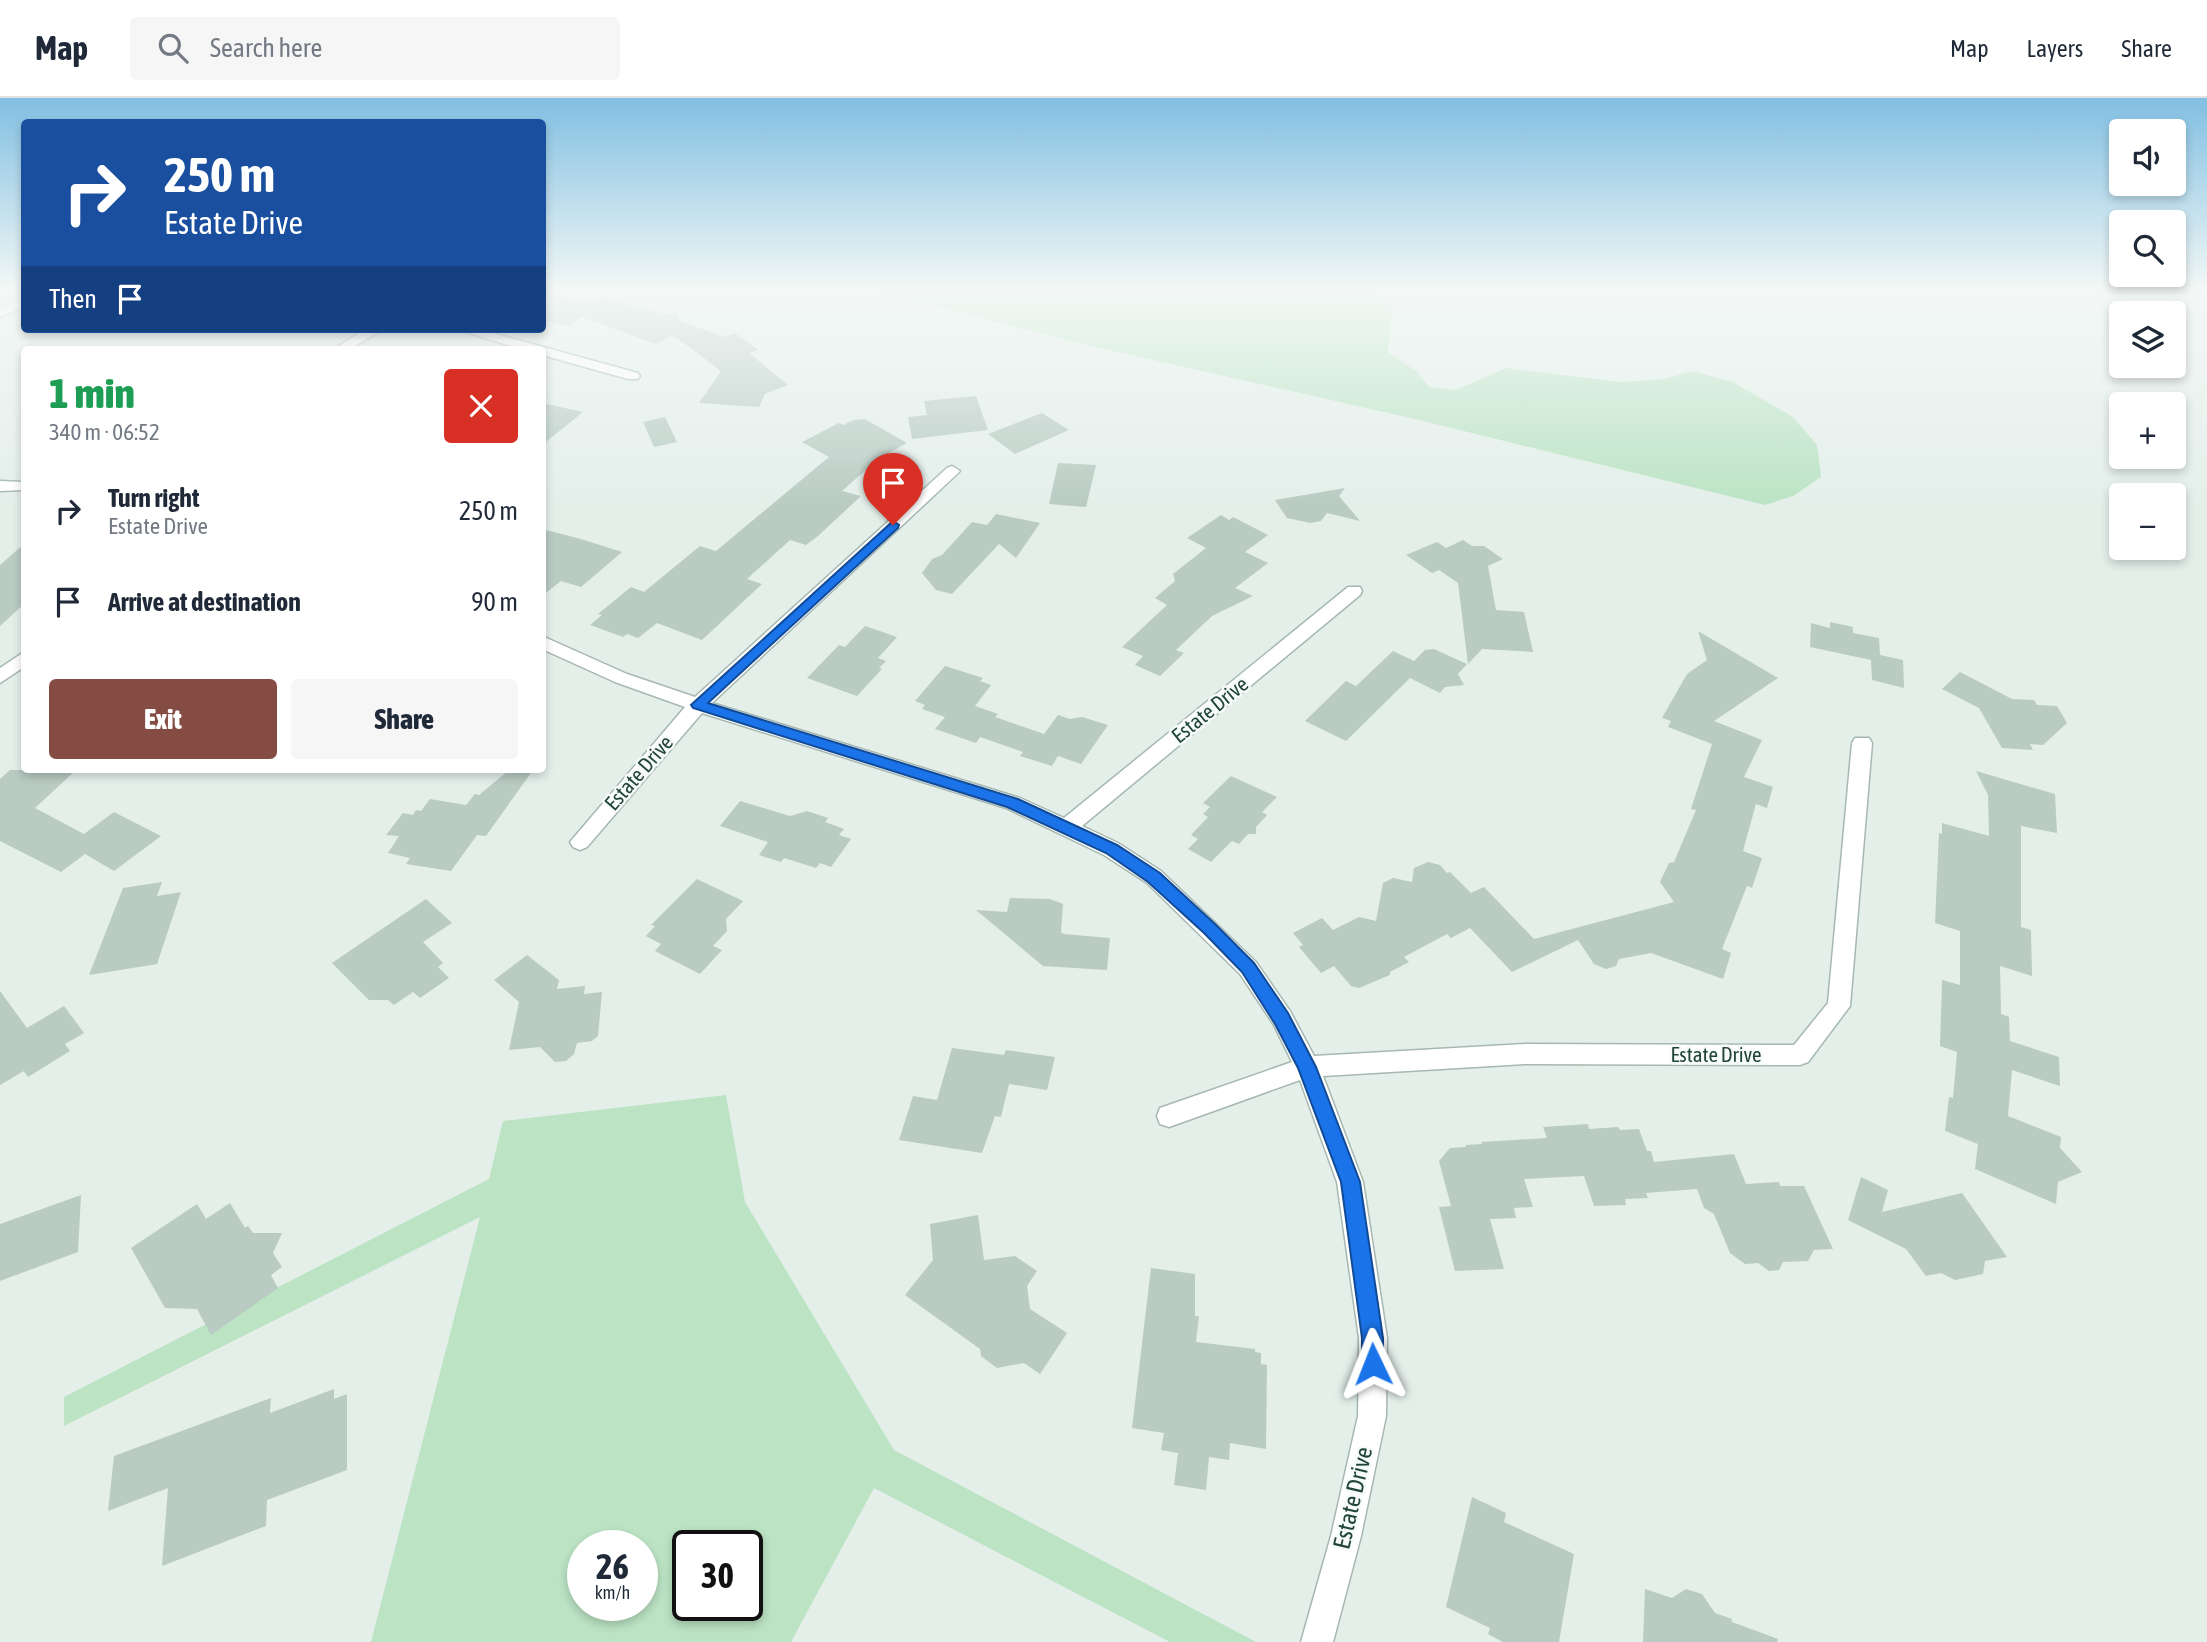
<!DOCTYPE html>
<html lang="en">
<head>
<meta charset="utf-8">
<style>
  :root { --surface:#fff; --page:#f6f6f7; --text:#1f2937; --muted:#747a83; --line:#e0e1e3; --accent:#844c43 }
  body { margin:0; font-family:"Asap Condensed",sans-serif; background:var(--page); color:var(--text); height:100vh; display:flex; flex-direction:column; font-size:26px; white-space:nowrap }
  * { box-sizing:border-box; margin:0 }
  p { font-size:23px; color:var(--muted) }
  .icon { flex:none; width:38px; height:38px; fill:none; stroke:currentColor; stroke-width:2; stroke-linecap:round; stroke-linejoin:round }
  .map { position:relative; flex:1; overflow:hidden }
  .details { position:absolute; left:21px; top:248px; width:525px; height:427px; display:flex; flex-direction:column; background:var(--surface); border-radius:7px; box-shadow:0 4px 10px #0003 }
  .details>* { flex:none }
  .hud { position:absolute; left:21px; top:21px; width:525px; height:214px; border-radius:7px; box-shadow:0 4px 10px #0003; background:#1a4fa0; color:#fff; overflow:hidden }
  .fabs { position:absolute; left:2109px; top:21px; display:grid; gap:14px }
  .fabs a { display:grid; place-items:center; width:77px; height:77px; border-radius:7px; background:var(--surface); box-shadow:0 4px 10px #0003; font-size:35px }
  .speed { position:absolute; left:567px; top:1432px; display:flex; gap:14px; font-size:35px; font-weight:700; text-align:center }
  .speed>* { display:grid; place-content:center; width:91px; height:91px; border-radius:50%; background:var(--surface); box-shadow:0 4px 10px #0003; line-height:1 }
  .speed small { font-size:18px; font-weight:400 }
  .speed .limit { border:4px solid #111; border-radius:10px; background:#fff; color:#111 }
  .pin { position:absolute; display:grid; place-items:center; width:60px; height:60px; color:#fff; margin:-72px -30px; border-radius:50% 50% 50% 0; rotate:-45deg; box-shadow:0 0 7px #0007 }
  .pin .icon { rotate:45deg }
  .me { position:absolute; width:77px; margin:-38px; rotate:358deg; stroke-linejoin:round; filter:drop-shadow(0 0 5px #0008) }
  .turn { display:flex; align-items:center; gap:24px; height:147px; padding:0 28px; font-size:32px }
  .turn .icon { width:91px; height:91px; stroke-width:2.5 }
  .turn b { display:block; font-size:49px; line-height:60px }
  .then { display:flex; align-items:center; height:66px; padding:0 28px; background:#0003; gap:14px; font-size:26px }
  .round { display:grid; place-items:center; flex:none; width:74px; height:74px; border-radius:7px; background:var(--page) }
  .summary { display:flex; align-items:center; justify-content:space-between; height:119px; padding:0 28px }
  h1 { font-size:42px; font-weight:800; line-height:52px; color:#1e9e55 }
  .button { display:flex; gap:14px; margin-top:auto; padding:14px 28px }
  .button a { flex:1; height:80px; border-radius:7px; background:var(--accent); color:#fff; font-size:28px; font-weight:800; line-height:80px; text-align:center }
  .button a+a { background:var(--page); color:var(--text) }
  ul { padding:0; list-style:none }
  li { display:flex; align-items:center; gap:21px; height:91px; padding:0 28px }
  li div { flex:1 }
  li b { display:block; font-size:26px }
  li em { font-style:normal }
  header { display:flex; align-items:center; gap:42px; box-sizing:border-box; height:98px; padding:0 35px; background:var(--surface); border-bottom:2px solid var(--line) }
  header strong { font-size:33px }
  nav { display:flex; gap:38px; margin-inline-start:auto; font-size:24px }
  .search { width:490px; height:63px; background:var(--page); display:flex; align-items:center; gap:18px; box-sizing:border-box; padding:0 24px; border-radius:7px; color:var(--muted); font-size:26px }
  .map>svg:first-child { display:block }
</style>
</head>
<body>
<header>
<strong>Map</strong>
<div class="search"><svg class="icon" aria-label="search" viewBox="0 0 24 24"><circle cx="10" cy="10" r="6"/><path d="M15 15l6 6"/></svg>Search here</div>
<nav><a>Map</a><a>Layers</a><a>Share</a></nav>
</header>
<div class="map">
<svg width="2207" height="1544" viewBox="0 0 2207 1544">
  <rect width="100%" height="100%" fill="#e4efea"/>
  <g fill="#bbe3c4" fill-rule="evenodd">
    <path d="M 871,191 L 1372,191 L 1392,210 L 1388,254 L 1417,274 L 1429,289 L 1456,292 L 1506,270 L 1621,284 L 1664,281 L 1692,273 L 1733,284 L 1793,319 L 1817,347 L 1821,379 L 1793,398 L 1765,407 L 1415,321 L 1074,244 Z"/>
    <path d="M 726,997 L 745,1104 L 894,1352 L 1256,1544 L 1170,1544 L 874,1390 L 791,1544 L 371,1544 L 480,1119 L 64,1328 L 64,1299 L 489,1081 L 503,1023 ZM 583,1447 L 642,1447 L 642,1507 L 583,1507 ZM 688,1447 L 747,1447 L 747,1507 L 688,1507 Z"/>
  </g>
  <g fill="#b9cbc3">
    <path d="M 542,193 L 587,205 L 595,201 L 612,199 L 613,202 L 664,216 L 679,215 L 679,222 L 724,239 L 735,235 L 758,252 L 749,255 L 788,287 L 765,296 L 759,309 L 699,305 L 721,273 L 692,251 L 672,237 L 656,246 L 582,219 L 568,228 L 542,222 Z"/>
    <path d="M 976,298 L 988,332 L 912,341 L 908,319 L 927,317 L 924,303 Z"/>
    <path d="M 542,305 L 583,314 L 542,347 Z"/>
    <path d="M 1042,315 L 1069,332 L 1015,356 L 988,336 Z"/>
    <path d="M 665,319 L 677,344 L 654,349 L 643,324 Z"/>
    <path d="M 865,321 L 907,345 L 878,361 L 842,393 L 861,398 L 818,438 L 806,447 L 790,442 L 747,481 L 762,486 L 702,542 L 657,525 L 638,540 L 627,536 L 623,539 L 590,527 L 602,517 L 598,516 L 631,489 L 644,494 L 700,448 L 716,453 L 829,359 L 802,344 L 839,325 L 843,327 L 854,322 Z"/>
    <path d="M 1058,365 L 1096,367 L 1086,409 L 1049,406 Z"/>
    <path d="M 1345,390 L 1339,398 L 1360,423 L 1327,415 L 1321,423 L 1310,425 L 1287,420 L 1275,402 Z"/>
    <path d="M 996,416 L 1040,425 L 1016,460 L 999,446 L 952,496 L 936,492 L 922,475 L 932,461 L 942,457 L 972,424 L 987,427 Z"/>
    <path d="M 1221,417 L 1229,422 L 1233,419 L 1268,437 L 1245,454 L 1268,465 L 1235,490 L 1253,498 L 1212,518 L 1176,552 L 1184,555 L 1160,578 L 1135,567 L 1143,558 L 1122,549 L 1167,507 L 1155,500 L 1175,483 L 1173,476 L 1206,450 L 1187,440 Z"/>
    <path d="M 542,431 L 581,441 L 622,454 L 581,489 L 561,483 L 542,498 Z"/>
    <path d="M 1463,442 L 1472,448 L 1484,448 L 1503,461 L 1488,468 L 1496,512 L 1524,514 L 1533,554 L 1482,551 L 1468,566 L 1458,485 L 1439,472 L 1432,475 L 1406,457 L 1437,444 L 1446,450 Z"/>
    <path d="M 24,446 L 24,506 L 0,528 L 0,467 Z"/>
    <path d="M 1830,524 L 1853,529 L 1853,535 L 1879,540 L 1880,557 L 1903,562 L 1904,590 L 1872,582 L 1871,562 L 1810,549 L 1811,525 L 1830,530 Z"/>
    <path d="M 865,528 L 897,539 L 878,560 L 886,563 L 879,570 L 882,571 L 857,598 L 807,580 L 839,547 L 845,549 Z"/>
    <path d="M 1698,533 L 1778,580 L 1714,623 L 1762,642 L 1744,679 L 1773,689 L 1767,710 L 1756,706 L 1743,753 L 1762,760 L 1752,790 L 1747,788 L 1722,851 L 1731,855 L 1723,881 L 1651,855 L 1619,861 L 1616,868 L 1606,871 L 1594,866 L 1578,842 L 1512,874 L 1470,830 L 1451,840 L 1447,836 L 1404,859 L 1409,864 L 1390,874 L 1390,877 L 1359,890 L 1351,888 L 1334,868 L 1321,875 L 1299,849 L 1303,847 L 1293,835 L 1322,820 L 1333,832 L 1359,819 L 1376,823 L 1383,785 L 1393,780 L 1412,784 L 1414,770 L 1428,764 L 1440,767 L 1447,775 L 1450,774 L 1471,795 L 1484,789 L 1534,841 L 1674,804 L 1660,784 L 1669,765 L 1674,764 L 1696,712 L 1691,711 L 1712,646 L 1668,629 L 1671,623 L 1662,620 L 1687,576 L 1707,562 Z"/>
    <path d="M 1434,551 L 1467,566 L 1458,576 L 1464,587 L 1445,589 L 1440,595 L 1410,580 L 1346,643 L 1305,623 L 1346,583 L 1356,588 L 1393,553 L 1414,563 L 1425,552 Z"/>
    <path d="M 945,568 L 983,580 L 980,583 L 991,587 L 975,608 L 998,616 L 995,619 L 1044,636 L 1058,617 L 1070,621 L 1082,619 L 1108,627 L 1081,666 L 1058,658 L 1052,668 L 1020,658 L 1023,654 L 980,639 L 976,645 L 947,635 L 935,631 L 945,619 L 922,611 L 925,607 L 915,603 Z"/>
    <path d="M 1960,574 L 2012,601 L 2034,602 L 2037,607 L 2057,608 L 2067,625 L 2043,647 L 2030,646 L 2033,652 L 2002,650 L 1979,610 L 1942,591 Z"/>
    <path d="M 10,672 L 76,672 L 35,710 L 84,736 L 114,714 L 161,738 L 114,773 L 85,756 L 61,774 L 0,743 L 0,681 Z"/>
    <path d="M 509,672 L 533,672 L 486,738 L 477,737 L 451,773 L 406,766 L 410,760 L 388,755 L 399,738 L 386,737 L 403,715 L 413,717 L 416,712 L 421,713 L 430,701 L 466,707 L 475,696 L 479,697 Z"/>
    <path d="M 1976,673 L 2055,696 L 2057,735 L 2021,728 L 2021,829 L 2031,832 L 2032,878 L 2000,868 L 2001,916 L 2009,919 L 2010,943 L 2059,959 L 2060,988 L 2012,972 L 2008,1018 L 2061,1039 L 2060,1050 L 2082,1074 L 2058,1084 L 2056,1106 L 1975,1071 L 1978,1046 L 1945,1033 L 1949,999 L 1953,1000 L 1957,954 L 1940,948 L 1942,882 L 1960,887 L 1960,833 L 1935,825 L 1939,735 L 1942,736 L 1942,725 L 1989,738 L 1988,697 Z"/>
    <path d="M 1231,678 L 1277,699 L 1262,714 L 1267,717 L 1256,729 L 1256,736 L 1248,736 L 1239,746 L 1232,743 L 1211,764 L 1188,751 L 1198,741 L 1191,737 L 1208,719 L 1203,716 L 1210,709 L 1203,705 Z"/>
    <path d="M 740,703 L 790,718 L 807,713 L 828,720 L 825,724 L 844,731 L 839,737 L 851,741 L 831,769 L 820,765 L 816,770 L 784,760 L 781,764 L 759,757 L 768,744 L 720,728 Z"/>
    <path d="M 697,781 L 743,803 L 726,821 L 727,833 L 713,848 L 722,852 L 700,876 L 655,853 L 661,846 L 646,838 L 655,828 L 651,827 Z"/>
    <path d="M 162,784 L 157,798 L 181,794 L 157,866 L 89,877 L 123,790 Z"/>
    <path d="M 1010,800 L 1050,801 L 1063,806 L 1061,834 L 1064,836 L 1110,840 L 1107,872 L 1043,868 L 976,812 L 1007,814 Z"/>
    <path d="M 426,801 L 452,825 L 423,844 L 443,865 L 438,869 L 449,880 L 420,900 L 413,894 L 394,907 L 388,902 L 369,902 L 332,865 Z"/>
    <path d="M 527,857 L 559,882 L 557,891 L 585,888 L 584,896 L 602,894 L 598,938 L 592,943 L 577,945 L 574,956 L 566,963 L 555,964 L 540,949 L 509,952 L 519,904 L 494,882 Z"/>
    <path d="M 0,893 L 27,930 L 64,908 L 84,935 L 65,946 L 70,953 L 28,979 L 24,973 L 0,987 Z"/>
    <path d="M 952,950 L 1004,957 L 1006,952 L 1055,959 L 1047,992 L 1009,986 L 1001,1019 L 995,1018 L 982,1055 L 899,1042 L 913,998 L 937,1002 Z"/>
    <path d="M 1588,1026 L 1589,1031 L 1618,1029 L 1620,1032 L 1639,1031 L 1647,1053 L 1651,1053 L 1654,1064 L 1734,1056 L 1746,1086 L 1779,1084 L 1780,1088 L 1804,1088 L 1833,1151 L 1814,1152 L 1808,1163 L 1783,1164 L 1779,1172 L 1769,1173 L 1758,1165 L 1745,1166 L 1730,1155 L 1714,1116 L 1704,1110 L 1697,1091 L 1646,1095 L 1648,1100 L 1625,1101 L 1626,1107 L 1594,1108 L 1584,1078 L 1524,1081 L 1533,1109 L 1514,1110 L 1516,1120 L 1490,1121 L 1504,1171 L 1455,1173 L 1439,1109 L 1451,1108 L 1439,1063 L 1450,1050 L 1466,1049 L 1466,1047 L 1482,1046 L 1481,1044 L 1547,1040 L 1543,1029 Z"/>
    <path d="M 1861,1079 L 1888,1092 L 1882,1114 L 1962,1095 L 2007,1159 L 1985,1163 L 1983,1176 L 1955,1182 L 1941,1175 L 1926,1178 L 1906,1151 L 1848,1122 Z"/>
    <path d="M 81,1097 L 78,1154 L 0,1183 L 0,1126 Z"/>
    <path d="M 230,1105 L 245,1130 L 248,1128 L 253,1135 L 282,1135 L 273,1155 L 282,1169 L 271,1177 L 278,1190 L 211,1237 L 197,1211 L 165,1210 L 131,1150 L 197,1106 L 206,1121 Z"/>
    <path d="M 978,1117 L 984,1162 L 1015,1158 L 1037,1173 L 1027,1188 L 1030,1211 L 1067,1235 L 1040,1276 L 1024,1265 L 997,1270 L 981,1258 L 980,1251 L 905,1197 L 933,1162 L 930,1126 Z"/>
    <path d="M 1151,1170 L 1195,1176 L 1195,1218 L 1199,1218 L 1196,1244 L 1255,1251 L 1255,1254 L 1261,1255 L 1261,1266 L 1267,1267 L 1266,1351 L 1230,1345 L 1229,1362 L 1209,1359 L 1206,1392 L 1174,1387 L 1178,1355 L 1161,1352 L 1164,1335 L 1132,1330 Z"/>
    <path d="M 334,1291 L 334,1301 L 347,1296 L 347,1372 L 267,1402 L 266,1428 L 162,1468 L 168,1390 L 108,1413 L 114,1358 L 271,1300 L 270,1315 Z"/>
    <path d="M 1472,1399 L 1506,1415 L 1504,1424 L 1574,1456 L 1559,1544 L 1503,1544 L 1488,1536 L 1490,1530 L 1446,1509 Z"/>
    <path d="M 1645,1491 L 1672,1500 L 1686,1491 L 1702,1496 L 1715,1515 L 1732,1521 L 1732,1524 L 1778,1541 L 1777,1544 L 1643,1544 Z"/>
  </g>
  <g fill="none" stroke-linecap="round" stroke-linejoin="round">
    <defs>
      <g id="minor">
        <path d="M 24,200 L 24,209 L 0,219 L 0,210 Z"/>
        <path d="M 366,231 L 383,231 L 349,252 L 332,252 Z"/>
        <path d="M 456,231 L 478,231 L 638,275 L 640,278 L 638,281 L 628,281 L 542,257 L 542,252 L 524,252 Z"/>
        <path d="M 952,368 L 960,373 L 957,376 L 712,605 L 1020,700 L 1064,720 L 1348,489 L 1360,489 L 1362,493 L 1360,497 L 1082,728 L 1118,745 L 1161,773 L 1256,864 L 1290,913 L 1314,958 L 1525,946 L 1794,947 L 1828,905 L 1852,645 L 1855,640 L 1869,640 L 1872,645 L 1850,908 L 1808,964 L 1800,967 L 1525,966 L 1323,978 L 1363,1084 L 1387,1240 L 1386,1318 L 1361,1438 L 1333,1544 L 1301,1544 L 1331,1438 L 1358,1318 L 1359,1240 L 1337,1084 L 1300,982 L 1169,1029 L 1160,1026 L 1157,1018 L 1160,1010 L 1292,964 L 1274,927 L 1240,876 L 1147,785 L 1104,757 L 1006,710 L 702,615 L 587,749 L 580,752 L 573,749 L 570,744 L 685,609 L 615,584 L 542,551 L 542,538 L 627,576 L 695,599 L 947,370 Z"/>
        <path d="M 0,383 L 24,384 L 24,392 L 0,393 Z"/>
        <path d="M 24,554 L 24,569 L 0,585 L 0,570 Z"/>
      </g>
    </defs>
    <use href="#minor" stroke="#a6b8b1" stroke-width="3"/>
    <use href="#minor" fill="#fff" fill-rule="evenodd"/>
  </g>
  <linearGradient id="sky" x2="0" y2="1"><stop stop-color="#81bfe2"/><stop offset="0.47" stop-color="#f3f8f6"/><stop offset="1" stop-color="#f3f8f6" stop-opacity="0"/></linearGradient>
  <rect width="2207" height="408" fill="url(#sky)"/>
  <path fill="#1a73e8" stroke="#114b97" stroke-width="2" d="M 893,423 L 899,427 L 898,430 L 708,605 L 1018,701 L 1117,747 L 1160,775 L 1215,826 L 1254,865 L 1288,915 L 1316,969 L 1360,1084 L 1383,1240 L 1383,1266 L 1380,1274 L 1373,1277 L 1365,1274 L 1362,1266 L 1362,1240 L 1341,1084 L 1298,970 L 1275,926 L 1242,874 L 1204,835 L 1148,784 L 1106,755 L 1007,709 L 693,610 L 691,607 Z"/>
  <g text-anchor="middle" stroke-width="5" stroke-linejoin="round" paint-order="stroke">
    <g font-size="21" fill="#214439" stroke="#f6fbf8">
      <text transform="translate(1210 612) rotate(-39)" y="7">Estate Drive</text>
      <text transform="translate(639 675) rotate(-49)" y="7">Estate Drive</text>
      <text x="1716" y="964">Estate Drive</text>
    </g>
    <g font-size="24" fill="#214439" stroke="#f6fbf8">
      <text transform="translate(1353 1400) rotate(-77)" y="8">Estate Drive</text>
    </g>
  </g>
</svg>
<div class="fabs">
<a><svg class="icon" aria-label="sound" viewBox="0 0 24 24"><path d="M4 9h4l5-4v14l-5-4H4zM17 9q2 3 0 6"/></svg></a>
<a><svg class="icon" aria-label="search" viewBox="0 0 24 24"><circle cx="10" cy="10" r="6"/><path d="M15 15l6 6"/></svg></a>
<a><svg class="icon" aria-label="layers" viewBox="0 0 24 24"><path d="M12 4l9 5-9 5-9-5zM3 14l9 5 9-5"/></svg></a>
<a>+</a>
<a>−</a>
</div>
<div class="speed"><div>26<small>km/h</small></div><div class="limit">30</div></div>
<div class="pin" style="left:893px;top:427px;background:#d93025"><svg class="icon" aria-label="arrive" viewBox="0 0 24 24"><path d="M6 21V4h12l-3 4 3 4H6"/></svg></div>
<svg class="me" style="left:1373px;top:1266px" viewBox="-20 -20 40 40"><path d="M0-17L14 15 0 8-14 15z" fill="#1a73e8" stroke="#fff" stroke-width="4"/></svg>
<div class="hud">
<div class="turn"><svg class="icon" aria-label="right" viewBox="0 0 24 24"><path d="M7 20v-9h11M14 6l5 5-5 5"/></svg><div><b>250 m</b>Estate Drive</div></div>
<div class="then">Then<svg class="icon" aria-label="arrive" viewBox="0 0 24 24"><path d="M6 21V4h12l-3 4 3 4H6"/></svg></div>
</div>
<section class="details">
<div class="summary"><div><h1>1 min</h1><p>340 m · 06:52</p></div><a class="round" style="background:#d93025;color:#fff"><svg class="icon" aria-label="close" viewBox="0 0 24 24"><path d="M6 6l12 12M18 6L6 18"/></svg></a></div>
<ul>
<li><svg class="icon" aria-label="right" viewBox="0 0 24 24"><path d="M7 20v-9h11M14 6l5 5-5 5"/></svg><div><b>Turn right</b><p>Estate Drive</p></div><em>250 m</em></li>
<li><svg class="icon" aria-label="arrive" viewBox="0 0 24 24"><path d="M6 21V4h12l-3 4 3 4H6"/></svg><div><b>Arrive at destination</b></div><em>90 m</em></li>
</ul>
<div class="button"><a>Exit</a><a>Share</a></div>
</section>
</div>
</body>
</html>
